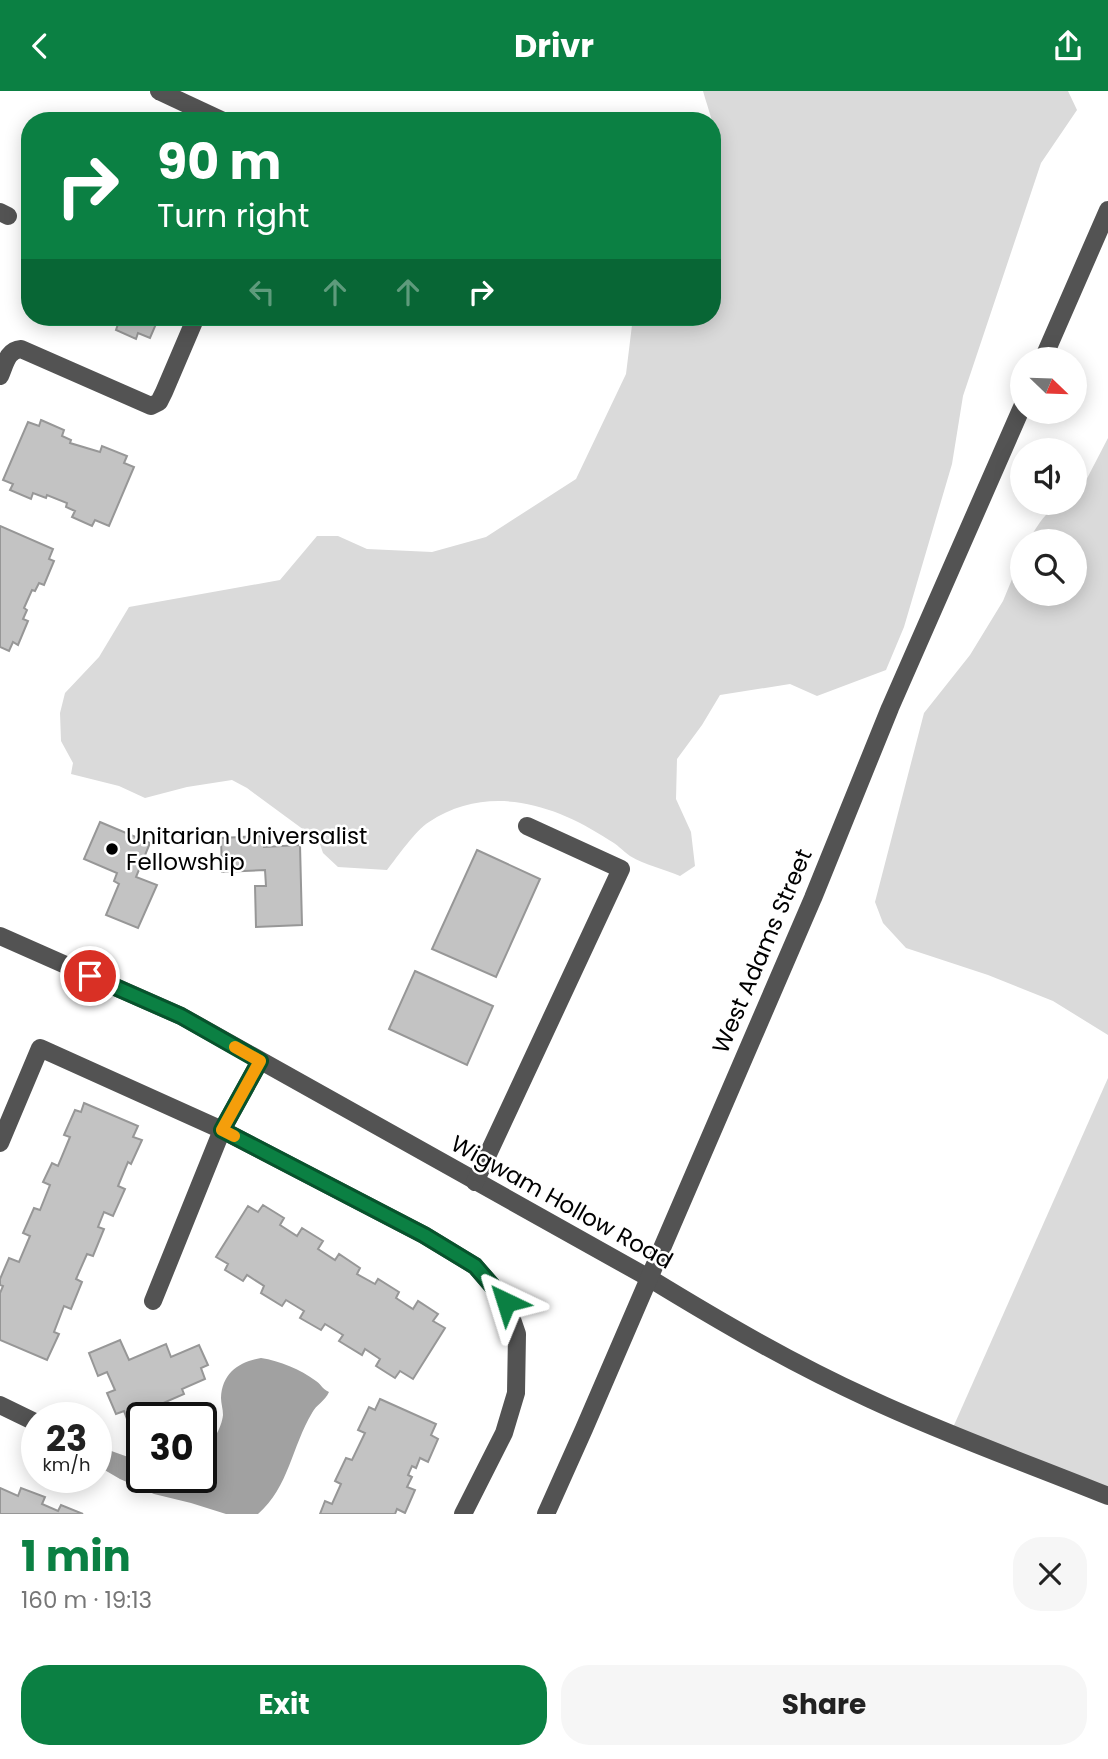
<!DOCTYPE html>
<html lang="en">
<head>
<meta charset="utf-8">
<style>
  :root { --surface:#fff; --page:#f6f6f6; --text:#222; --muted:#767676; --accent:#0b8043 }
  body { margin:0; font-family:Poppins,sans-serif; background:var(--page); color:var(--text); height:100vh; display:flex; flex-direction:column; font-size:26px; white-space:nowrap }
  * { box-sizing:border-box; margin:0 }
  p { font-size:23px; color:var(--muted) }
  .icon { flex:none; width:38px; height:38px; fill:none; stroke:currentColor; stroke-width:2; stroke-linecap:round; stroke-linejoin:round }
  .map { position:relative; height:1423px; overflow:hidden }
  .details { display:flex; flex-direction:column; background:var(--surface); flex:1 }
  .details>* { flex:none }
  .banner { position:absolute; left:21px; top:21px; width:700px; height:214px; border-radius:28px; box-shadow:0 4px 18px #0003; background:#0b8043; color:#fff; overflow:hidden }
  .needle { width:46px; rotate:113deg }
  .fabs { position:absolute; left:1010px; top:256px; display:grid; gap:14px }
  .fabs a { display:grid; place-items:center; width:77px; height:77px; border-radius:50%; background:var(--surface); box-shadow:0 4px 18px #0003; font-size:35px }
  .speed { position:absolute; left:21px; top:1311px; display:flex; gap:14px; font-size:35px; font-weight:700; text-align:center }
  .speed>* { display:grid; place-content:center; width:91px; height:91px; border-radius:50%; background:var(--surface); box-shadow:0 4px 18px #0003; line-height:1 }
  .speed small { font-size:18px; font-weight:400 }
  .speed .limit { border:4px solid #111; border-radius:10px; background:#fff; color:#111 }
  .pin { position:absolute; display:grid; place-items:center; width:60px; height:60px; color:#fff; margin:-30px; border:4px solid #fff; border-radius:50%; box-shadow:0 2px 7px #0007 }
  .me { position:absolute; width:77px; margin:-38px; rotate:319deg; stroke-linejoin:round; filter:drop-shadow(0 0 5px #0008) }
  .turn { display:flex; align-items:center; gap:24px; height:147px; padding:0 21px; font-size:32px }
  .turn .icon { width:91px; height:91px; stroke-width:2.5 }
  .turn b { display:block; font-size:49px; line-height:60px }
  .lanes { display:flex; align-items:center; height:66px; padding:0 21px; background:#0003; justify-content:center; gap:35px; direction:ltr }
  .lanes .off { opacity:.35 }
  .round { display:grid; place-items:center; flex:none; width:74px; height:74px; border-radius:28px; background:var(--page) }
  .head { display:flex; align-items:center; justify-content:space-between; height:119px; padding:0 21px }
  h1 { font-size:42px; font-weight:700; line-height:52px; color:var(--accent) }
  .action { display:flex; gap:14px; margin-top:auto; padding:14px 21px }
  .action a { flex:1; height:80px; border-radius:28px; background:var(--accent); color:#fff; font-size:28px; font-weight:700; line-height:80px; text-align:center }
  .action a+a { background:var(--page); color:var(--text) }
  header { display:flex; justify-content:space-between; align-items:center; height:91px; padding:0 21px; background:var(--accent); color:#fff; font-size:32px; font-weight:700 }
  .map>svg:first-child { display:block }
</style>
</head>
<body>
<header><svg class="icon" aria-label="back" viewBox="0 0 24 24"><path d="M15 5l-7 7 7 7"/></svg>Drivr<svg class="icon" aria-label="share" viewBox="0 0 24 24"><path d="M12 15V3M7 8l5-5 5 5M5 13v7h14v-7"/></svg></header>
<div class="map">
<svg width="1108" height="1423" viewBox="0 0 1108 1423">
  <rect width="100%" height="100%" fill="#fff"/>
  <g fill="#dadada">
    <path d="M 703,0 L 1068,0 L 1077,19 L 1041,72 L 963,305 L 952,373 L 904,536 L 886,579 L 817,605 L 790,593 L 720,604 L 702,634 L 677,668 L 676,708 L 691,741 L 695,775 L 680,785 C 664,778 645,774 630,765 C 623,760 617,753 609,749 C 555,713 488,692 429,731 C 415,740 398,765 387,779 L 338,776 L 323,762 L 319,750 L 247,697 L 232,689 L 187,696 L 145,707 L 119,695 L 71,683 L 73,672 L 61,650 L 60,622 L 65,602 L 99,566 L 129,516 L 280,489 L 317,445 L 338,445 L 367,458 L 432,461 L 486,446 L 576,388 L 626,283 L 633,226 L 712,226 L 712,85 C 725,60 710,25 703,0 Z"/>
    <path d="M 1108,347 L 1108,944 L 1053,910 L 988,884 L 906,857 L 883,832 L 875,811 L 924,622 L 970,564 L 1003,510 L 1022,464 L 1022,502 L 1074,502 L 1074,450 L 1028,450 C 1040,431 1050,411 1074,411 L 1075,403 L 1081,399 Z"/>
    <path d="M 1108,987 L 1108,1405 L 951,1341 Z"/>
  </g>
  <path fill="#a1a1a1" d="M 261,1267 C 280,1270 300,1278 316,1290 C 322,1294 322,1298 329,1301 C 325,1310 316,1314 312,1322 C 292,1355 289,1396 258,1423 L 226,1423 L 191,1412 L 154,1403 L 120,1388 L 96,1374 L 96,1360 L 103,1357 L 142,1371 L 142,1386 L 201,1386 L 201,1362 C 211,1356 222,1336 223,1324 C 223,1318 221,1312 221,1307 C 222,1282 239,1271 261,1267 Z"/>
  <g fill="#c3c3c3" stroke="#979797" stroke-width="2">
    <path d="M 108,226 L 159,226 L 150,247 L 138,242 L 136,248 L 116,239 L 118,233 L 107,228 Z"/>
    <path d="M 41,329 L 64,339 L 62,345 L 71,349 L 70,352 L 100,361 L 102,355 L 127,365 L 124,372 L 134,376 L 109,435 L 95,429 L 92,435 L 72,426 L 75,420 L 66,416 L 67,412 L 47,404 L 46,407 L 33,402 L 31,408 L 10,399 L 13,393 L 3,389 L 28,331 L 39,335 Z"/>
    <path d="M 0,435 L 53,458 L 49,468 L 54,470 L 44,494 L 39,492 L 35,500 L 32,499 L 24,517 L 27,519 L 23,528 L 28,530 L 18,554 L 13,551 L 9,560 L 0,556 Z"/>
    <path d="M 100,731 L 150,752 L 136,786 L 157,794 L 138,837 L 106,824 L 119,793 L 114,790 L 117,782 L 84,768 Z"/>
    <path d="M 263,745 L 264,756 L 300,754 L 302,834 L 256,836 L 255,795 L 266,795 L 265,779 L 222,781 L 221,747 Z"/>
    <path d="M 477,759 L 540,788 L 496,886 L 432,858 Z"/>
    <path d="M 415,880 L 493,915 L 467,974 L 389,938 Z"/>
    <path d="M 84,1012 L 138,1035 L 133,1046 L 142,1049 L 131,1073 L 128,1071 L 118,1095 L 125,1098 L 113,1125 L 104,1121 L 98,1136 L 104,1138 L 93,1165 L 87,1163 L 76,1188 L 82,1191 L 71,1218 L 64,1215 L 54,1241 L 59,1243 L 47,1269 L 0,1249 L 0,1202 L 3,1195 L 0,1194 L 0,1188 L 9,1167 L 19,1171 L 30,1145 L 23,1142 L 34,1117 L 40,1119 L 50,1094 L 43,1091 L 52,1072 L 58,1075 L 70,1046 L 64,1044 L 75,1019 L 81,1021 Z"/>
    <path d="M 263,1114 L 284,1127 L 280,1134 L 297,1145 L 302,1137 L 323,1150 L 318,1158 L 335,1169 L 339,1163 L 360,1177 L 357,1183 L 375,1193 L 378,1188 L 399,1201 L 396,1207 L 413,1218 L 418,1210 L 438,1223 L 433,1230 L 445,1237 L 413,1288 L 400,1280 L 395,1287 L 376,1275 L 380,1268 L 365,1258 L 362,1264 L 339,1250 L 343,1244 L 325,1233 L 321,1239 L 300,1227 L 304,1220 L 286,1209 L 282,1215 L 261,1202 L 264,1195 L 247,1184 L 243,1190 L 225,1179 L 228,1173 L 216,1166 L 248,1115 L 258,1121 Z"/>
    <path d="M 120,1249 L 129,1269 L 166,1253 L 171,1266 L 199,1254 L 208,1274 L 201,1277 L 205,1288 L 182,1298 L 184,1303 L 127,1328 L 124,1320 L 116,1323 L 107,1302 L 115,1299 L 107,1281 L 98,1285 L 89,1262 Z"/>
    <path d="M 380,1308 L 436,1333 L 431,1344 L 438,1348 L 428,1371 L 420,1367 L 416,1377 L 412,1375 L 408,1384 L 412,1386 L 407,1396 L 415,1399 L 405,1422 L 397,1418 L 395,1423 L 320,1423 L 325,1410 L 332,1413 L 341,1393 L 335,1390 L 346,1367 L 352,1369 L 365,1342 L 358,1339 L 369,1316 L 375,1319 Z"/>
    <path d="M 0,1397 L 18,1405 L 21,1397 L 45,1406 L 42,1413 L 58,1420 L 61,1414 L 83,1423 L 0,1423 Z"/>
  </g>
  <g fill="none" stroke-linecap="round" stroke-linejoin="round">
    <g stroke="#535353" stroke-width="18">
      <path d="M 159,0 L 223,30"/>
      <path d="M 0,121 L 8,125"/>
      <path d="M 1043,268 L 1108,119"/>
      <path d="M 0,285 C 5,274 7,259 21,258 L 151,315 L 159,311 L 164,301 L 196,226"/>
      <path d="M 0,845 L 181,925 L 649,1187 C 721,1231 793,1273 870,1308 C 947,1344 1029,1373 1108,1405"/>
      <path d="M 0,1052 L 40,957 L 222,1039 L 424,1144 L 475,1175 L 506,1211 L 517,1243 L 516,1302 L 504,1342 L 463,1423"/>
      <path d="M 475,1091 L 621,778 L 527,735"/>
      <path d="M 153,1210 L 222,1039 L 260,970"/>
      <path d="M 0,1314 L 37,1332"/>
      <path d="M 546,1423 L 584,1338 L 813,807 L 890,617 L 1022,316"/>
    </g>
  </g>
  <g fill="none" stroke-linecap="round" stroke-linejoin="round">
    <defs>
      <path id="route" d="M 90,885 L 181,925 L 260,970 L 222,1039 L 424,1144 L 475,1175 L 506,1211"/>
    </defs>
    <use href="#route" stroke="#07532c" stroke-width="18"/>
    <use href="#route" stroke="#0b8043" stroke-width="12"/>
    <path stroke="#f59e0b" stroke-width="12" d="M 234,1045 L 222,1039 L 260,970 L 235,956"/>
  </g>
  <circle fill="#000" stroke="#fff" stroke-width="2.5" cx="112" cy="758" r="7"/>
  <g text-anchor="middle" stroke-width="5" stroke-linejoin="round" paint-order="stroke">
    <g font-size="23" fill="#000" stroke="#fff" text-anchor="start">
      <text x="126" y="753">Unitarian Universalist<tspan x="126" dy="26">Fellowship</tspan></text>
    </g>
    <g font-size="23" fill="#000" stroke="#fff">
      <text transform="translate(762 860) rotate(-67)" y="8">West Adams Street</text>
      <text transform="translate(562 1111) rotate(29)" y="8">Wigwam Hollow Road</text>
    </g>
  </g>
</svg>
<div class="fabs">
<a><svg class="needle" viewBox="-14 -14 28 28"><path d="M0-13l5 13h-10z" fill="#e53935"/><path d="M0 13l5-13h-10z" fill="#767676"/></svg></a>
<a><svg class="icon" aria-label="sound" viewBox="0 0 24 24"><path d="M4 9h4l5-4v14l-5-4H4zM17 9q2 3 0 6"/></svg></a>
<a><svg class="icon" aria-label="search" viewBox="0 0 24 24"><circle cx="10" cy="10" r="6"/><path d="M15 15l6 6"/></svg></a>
</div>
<div class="speed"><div>23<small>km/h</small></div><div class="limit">30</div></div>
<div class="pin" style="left:90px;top:885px;background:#d93025"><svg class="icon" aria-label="arrive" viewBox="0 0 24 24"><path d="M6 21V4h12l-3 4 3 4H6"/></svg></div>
<svg class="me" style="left:506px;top:1211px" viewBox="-20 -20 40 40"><path d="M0-17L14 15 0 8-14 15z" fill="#0b8043" stroke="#fff" stroke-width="4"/></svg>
<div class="banner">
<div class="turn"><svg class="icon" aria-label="right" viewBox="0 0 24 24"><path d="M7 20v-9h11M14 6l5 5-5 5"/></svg><div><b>90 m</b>Turn right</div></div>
<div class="lanes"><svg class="icon off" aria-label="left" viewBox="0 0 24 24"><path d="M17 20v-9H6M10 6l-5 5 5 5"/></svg><svg class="icon off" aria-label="ahead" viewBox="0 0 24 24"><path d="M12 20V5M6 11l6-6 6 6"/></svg><svg class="icon off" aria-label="ahead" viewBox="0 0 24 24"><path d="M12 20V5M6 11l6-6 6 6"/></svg><svg class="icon" aria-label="right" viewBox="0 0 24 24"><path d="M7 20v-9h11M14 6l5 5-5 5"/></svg></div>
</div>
</div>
<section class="details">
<div class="head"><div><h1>1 min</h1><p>160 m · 19:13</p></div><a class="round"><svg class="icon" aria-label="close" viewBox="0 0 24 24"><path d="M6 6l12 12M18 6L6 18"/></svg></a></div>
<div class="action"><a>Exit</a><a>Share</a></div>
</section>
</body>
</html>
